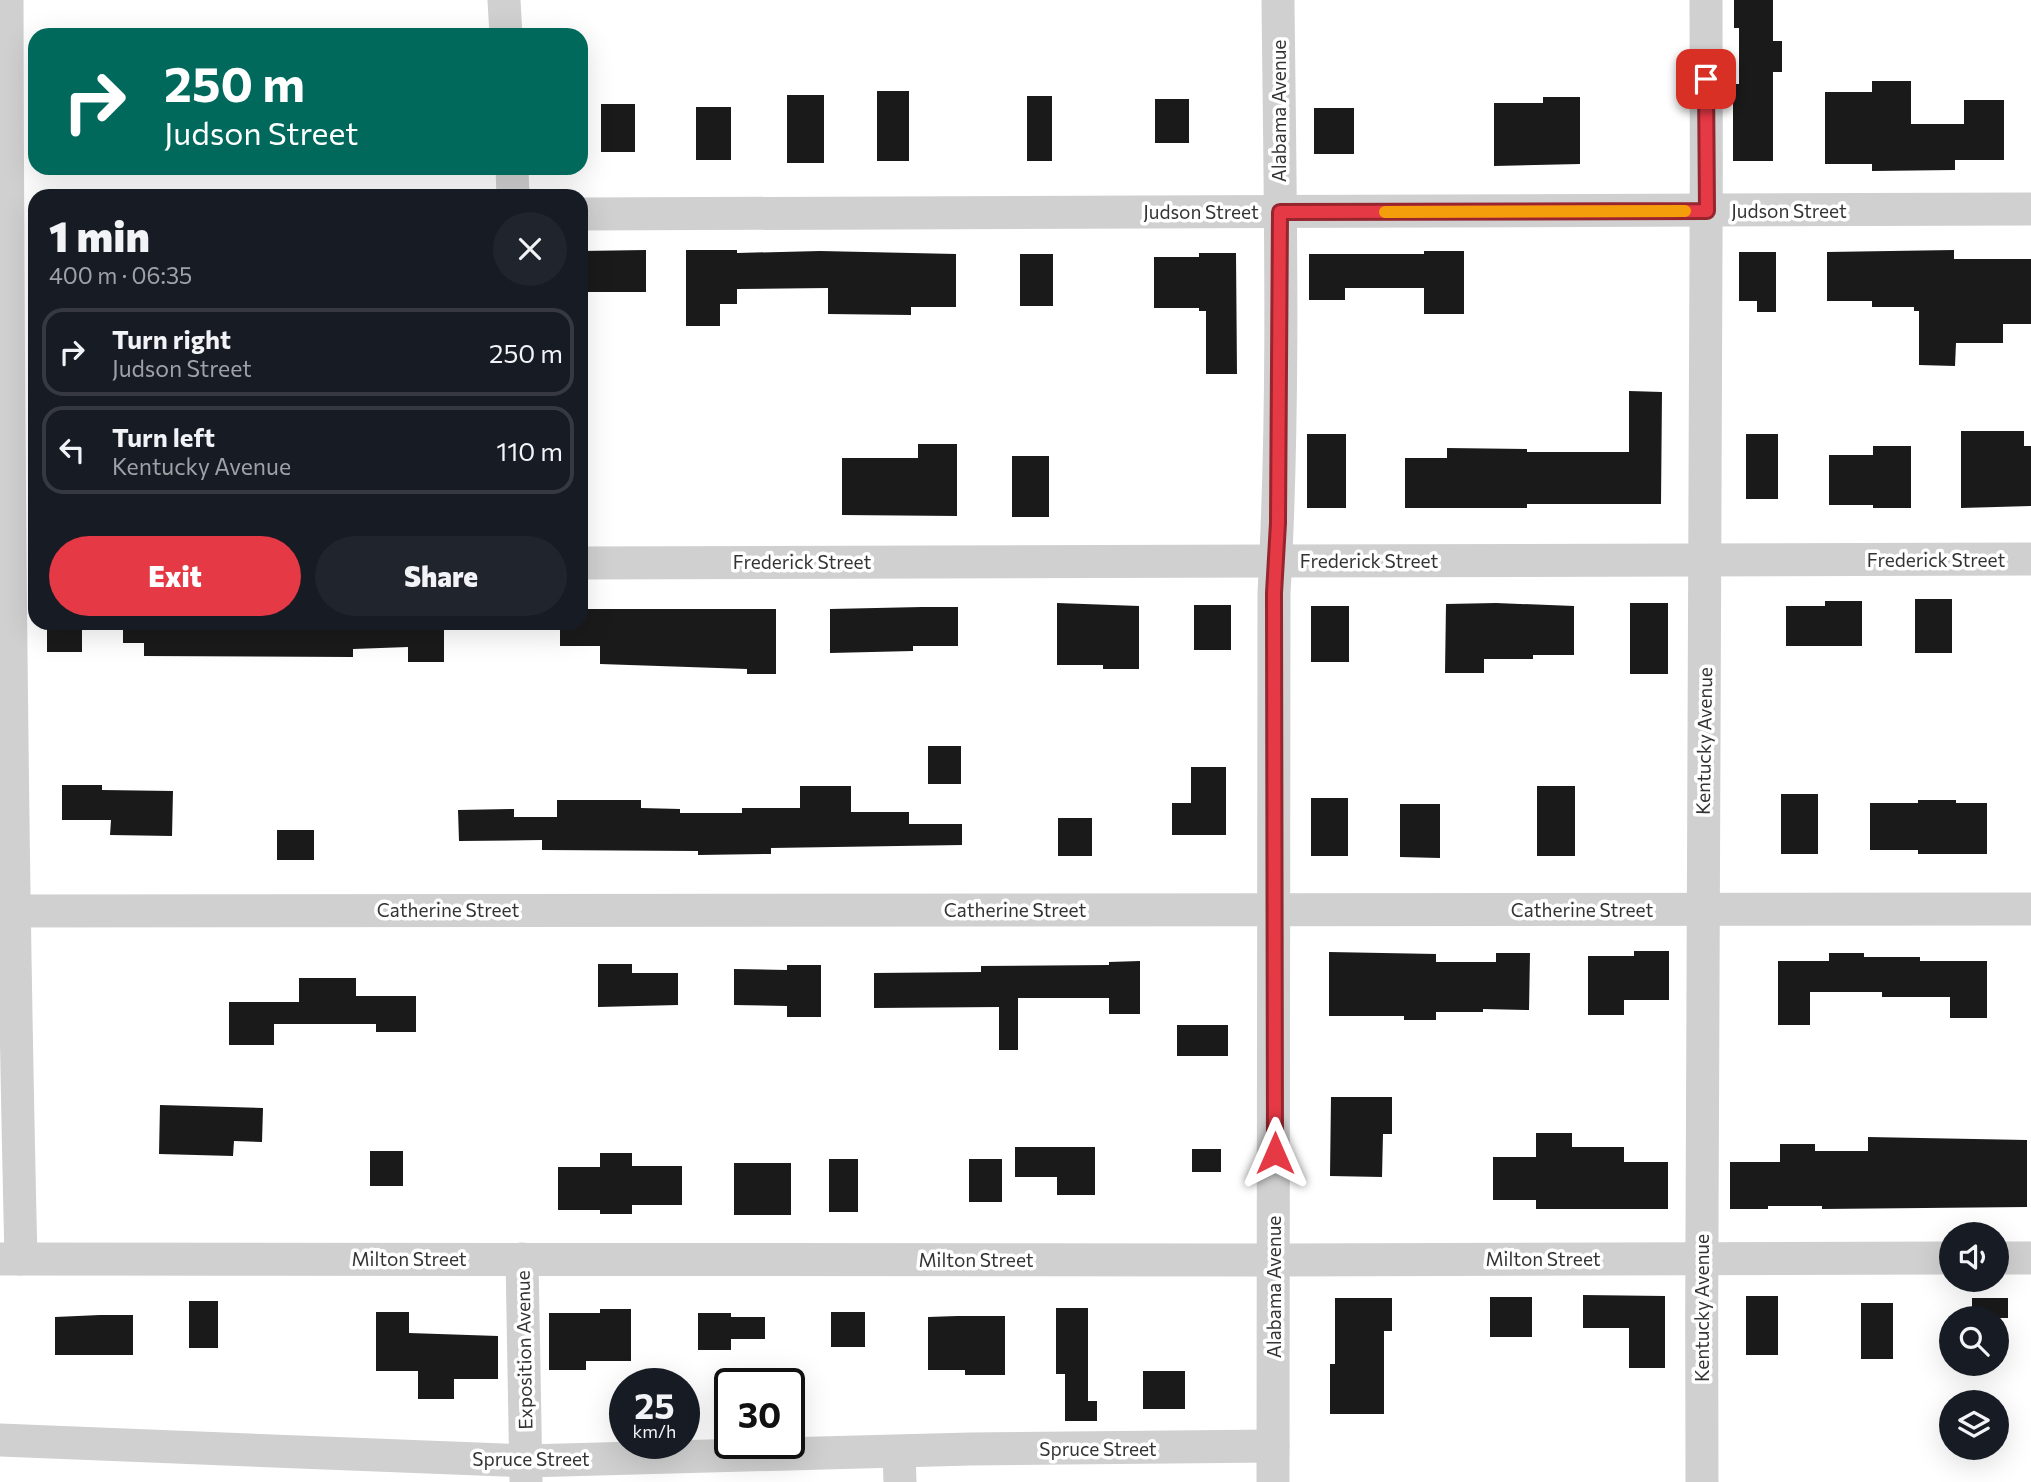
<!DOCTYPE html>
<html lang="en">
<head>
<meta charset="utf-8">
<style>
  :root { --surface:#171b24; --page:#20242c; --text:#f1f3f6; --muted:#9ea1a6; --line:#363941; --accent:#e63946 }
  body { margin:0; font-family:Commissioner,sans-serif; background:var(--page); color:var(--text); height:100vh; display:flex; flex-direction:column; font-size:26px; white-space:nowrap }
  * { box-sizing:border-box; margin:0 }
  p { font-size:23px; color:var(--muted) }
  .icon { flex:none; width:38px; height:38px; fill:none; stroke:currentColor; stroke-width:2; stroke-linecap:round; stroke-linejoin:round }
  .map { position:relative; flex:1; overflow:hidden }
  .details { position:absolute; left:28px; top:189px; width:560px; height:441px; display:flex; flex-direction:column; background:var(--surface); border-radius:21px; box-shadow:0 7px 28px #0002 }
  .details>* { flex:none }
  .guide { position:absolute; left:28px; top:28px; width:560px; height:147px; border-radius:21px; box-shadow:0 7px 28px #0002; background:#00695c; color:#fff; overflow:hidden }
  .fabs { position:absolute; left:1939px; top:1222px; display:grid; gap:14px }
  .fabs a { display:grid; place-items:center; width:70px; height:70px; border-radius:50%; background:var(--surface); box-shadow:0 7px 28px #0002; font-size:35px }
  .speed { position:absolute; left:609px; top:1368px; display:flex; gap:14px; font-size:35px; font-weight:700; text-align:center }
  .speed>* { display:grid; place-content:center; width:91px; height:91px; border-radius:50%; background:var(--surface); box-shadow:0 7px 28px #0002; line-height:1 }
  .speed small { font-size:18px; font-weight:400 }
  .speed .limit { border:4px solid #111; border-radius:10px; background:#fff; color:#111 }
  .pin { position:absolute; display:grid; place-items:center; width:60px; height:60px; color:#fff; margin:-30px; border-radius:14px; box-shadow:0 4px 10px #0006 }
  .me { position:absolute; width:77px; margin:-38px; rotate:0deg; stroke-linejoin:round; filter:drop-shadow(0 0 5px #0008) }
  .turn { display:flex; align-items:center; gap:24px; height:147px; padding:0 21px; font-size:32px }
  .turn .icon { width:91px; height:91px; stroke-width:2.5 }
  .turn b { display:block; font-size:49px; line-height:60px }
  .round { display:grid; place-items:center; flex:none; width:74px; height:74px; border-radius:37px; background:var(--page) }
  .headline { display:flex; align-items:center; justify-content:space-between; height:119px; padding:0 21px }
  h1 { font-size:42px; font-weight:800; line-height:52px }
  .action { display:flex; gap:14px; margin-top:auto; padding:14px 21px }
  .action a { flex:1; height:80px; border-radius:42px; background:var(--accent); color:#fff; font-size:28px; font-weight:800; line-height:80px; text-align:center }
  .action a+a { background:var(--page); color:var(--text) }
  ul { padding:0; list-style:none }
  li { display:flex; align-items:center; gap:21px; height:88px; margin:0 14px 10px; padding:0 7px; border:4px solid var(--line); border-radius:21px }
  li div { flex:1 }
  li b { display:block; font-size:26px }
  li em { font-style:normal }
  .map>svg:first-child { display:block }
</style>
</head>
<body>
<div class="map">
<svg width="2031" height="1482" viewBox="0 0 2031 1482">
  <rect width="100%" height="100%" fill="#fff"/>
  <g fill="#1a1a1a">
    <path d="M 1734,0 L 1773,0 L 1773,41 L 1782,41 L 1782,72 L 1773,72 L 1773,161 L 1733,161 L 1733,84 L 1739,84 L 1739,28 L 1734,28 Z"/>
    <path d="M 1872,81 L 1911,81 L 1911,124 L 1964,124 L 1964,100 L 2004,100 L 2004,160 L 1955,160 L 1955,170 L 1872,171 L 1872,164 L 1825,164 L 1825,92 L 1872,92 Z"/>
    <rect x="877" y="91" width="32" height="70"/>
    <rect x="787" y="95" width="37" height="68"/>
    <rect x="1027" y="96" width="25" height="65"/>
    <path d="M 1543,97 L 1580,97 L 1580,164 L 1494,166 L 1494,103 L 1543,103 Z"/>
    <rect x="1155" y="99" width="34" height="44"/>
    <rect x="601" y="104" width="34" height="48"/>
    <rect x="696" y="107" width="35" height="53"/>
    <rect x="1314" y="108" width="40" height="46"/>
    <path d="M 646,250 L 646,292 L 581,292 L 581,251 Z"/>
    <path d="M 686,250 L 737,250 L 737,253 L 820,251 L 956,254 L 956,307 L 911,307 L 911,315 L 828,314 L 828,288 L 737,289 L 737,304 L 720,304 L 720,326 L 686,326 Z"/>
    <path d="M 1954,250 L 1954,259 L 2031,259 L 2031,324 L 2003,324 L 2003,343 L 1956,343 L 1955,366 L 1919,365 L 1919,311 L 1914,311 L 1914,307 L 1872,307 L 1872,301 L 1827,301 L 1827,252 Z"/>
    <path d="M 1424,251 L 1464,251 L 1464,314 L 1424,314 L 1424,288 L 1345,288 L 1345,300 L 1309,300 L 1309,254 L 1424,254 Z"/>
    <path d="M 1739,252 L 1776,252 L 1776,312 L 1757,312 L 1757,301 L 1739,301 Z"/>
    <path d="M 1199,253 L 1236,253 L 1237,374 L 1206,374 L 1206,311 L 1199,311 L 1199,308 L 1154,308 L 1154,257 L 1199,257 Z"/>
    <rect x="1020" y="254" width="33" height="52"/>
    <path d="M 1629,391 L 1662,392 L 1661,504 L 1527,504 L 1527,508 L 1405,508 L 1405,458 L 1447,458 L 1447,448 L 1527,449 L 1527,452 L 1629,452 Z"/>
    <path d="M 1961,431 L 2024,431 L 2024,446 L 2031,446 L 2031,506 L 1961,508 Z"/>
    <rect x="1307" y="434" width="39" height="74"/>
    <rect x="1746" y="434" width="32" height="65"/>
    <path d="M 918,444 L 957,444 L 957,516 L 842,515 L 842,458 L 918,458 Z"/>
    <path d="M 1873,446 L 1911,446 L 1911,508 L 1873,508 L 1873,505 L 1829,505 L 1829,455 L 1873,455 Z"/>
    <rect x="1012" y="456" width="37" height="61"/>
    <rect x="1915" y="599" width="37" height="54"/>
    <path d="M 1825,601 L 1862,601 L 1862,646 L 1786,646 L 1786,606 L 1825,606 Z"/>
    <path d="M 1057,603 L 1139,606 L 1139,669 L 1103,669 L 1103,665 L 1057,665 Z"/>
    <path d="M 1496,603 L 1574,606 L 1574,655 L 1533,655 L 1533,659 L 1484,659 L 1484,673 L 1445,673 L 1446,604 Z"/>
    <rect x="1630" y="603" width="38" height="71"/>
    <rect x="1194" y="605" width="37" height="45"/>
    <rect x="1311" y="606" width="38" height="56"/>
    <path d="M 922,607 L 958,607 L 958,646 L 913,646 L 913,651 L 830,653 L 830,609 Z"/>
    <path d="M 581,609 L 776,609 L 776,674 L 747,674 L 747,669 L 600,664 L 600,646 L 560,646 L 560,623 L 581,623 Z"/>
    <rect x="47" y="623" width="35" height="29"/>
    <path d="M 123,623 L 444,625 L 444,662 L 408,662 L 408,647 L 353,649 L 353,657 L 144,656 L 144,643 L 123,643 Z"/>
    <rect x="928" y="746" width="33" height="38"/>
    <path d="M 1191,767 L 1226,767 L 1226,835 L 1172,835 L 1172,803 L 1191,803 Z"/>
    <path d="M 62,785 L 102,785 L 102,790 L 173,791 L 172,836 L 110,835 L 111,820 L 62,820 Z"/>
    <path d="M 800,786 L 851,786 L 851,812 L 909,812 L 909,824 L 962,824 L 962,845 L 771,848 L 771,854 L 698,855 L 698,851 L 542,850 L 542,840 L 459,841 L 458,810 L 514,809 L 514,817 L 557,817 L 557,800 L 641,800 L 641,808 L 680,809 L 680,813 L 742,813 L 742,808 L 800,808 Z"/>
    <rect x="1537" y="786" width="38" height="70"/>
    <rect x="1781" y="794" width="37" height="60"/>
    <rect x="1311" y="798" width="37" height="58"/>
    <path d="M 1918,800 L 1956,800 L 1956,803 L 1987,803 L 1987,854 L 1918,854 L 1918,850 L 1870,850 L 1870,803 L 1918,803 Z"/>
    <path d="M 1400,804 L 1440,804 L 1440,858 L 1400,857 Z"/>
    <rect x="1058" y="818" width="34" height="38"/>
    <rect x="277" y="830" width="37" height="30"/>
    <path d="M 1634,951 L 1669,951 L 1669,1000 L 1624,1000 L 1624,1015 L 1588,1015 L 1588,956 L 1634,956 Z"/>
    <path d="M 1329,952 L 1436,954 L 1436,962 L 1496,962 L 1496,953 L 1530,953 L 1529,1010 L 1483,1009 L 1483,1012 L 1436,1012 L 1436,1020 L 1404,1020 L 1404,1016 L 1329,1016 Z"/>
    <path d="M 1829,953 L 1864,953 L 1864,957 L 1920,957 L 1920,961 L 1987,961 L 1987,1018 L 1950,1018 L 1950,997 L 1882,997 L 1882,992 L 1810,992 L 1810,1025 L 1778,1025 L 1778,961 L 1829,961 Z"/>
    <path d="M 1140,961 L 1140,1014 L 1109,1014 L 1109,998 L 1018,998 L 1018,1050 L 999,1050 L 999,1007 L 874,1008 L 874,973 L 981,972 L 981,966 L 1109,965 L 1109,962 Z"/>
    <path d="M 598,964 L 632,964 L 632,973 L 678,973 L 678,1005 L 598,1007 Z"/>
    <path d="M 787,965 L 821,965 L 821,1017 L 787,1017 L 787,1006 L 734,1005 L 734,969 L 787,970 Z"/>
    <path d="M 299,978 L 356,978 L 356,996 L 416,996 L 416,1032 L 376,1032 L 376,1024 L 274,1024 L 274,1045 L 229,1045 L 229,1002 L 299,1002 Z"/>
    <rect x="1177" y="1025" width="51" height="31"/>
    <path d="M 1331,1097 L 1392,1097 L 1392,1134 L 1383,1134 L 1382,1177 L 1330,1176 Z"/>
    <path d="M 160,1105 L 263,1108 L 262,1142 L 234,1141 L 233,1156 L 159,1154 Z"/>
    <path d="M 1536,1133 L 1572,1133 L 1572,1147 L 1624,1147 L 1624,1162 L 1668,1162 L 1668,1209 L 1536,1209 L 1536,1200 L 1493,1200 L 1493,1157 L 1536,1157 Z"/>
    <path d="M 1868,1137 L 2027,1140 L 2027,1207 L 1822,1209 L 1822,1206 L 1768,1206 L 1768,1209 L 1730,1209 L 1730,1162 L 1780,1162 L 1780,1144 L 1815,1144 L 1815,1151 L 1868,1151 Z"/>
    <path d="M 1015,1147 L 1095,1147 L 1095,1195 L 1057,1195 L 1057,1177 L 1015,1177 Z"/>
    <rect x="1192" y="1149" width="29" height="23"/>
    <rect x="370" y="1151" width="33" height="35"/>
    <path d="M 600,1153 L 632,1153 L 632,1166 L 682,1166 L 682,1205 L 632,1205 L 632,1214 L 600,1214 L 600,1210 L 558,1210 L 558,1167 L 600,1167 Z"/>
    <rect x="829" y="1159" width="29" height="53"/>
    <rect x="969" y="1159" width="33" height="43"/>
    <rect x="734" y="1163" width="57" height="52"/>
    <path d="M 1583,1295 L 1665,1296 L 1665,1368 L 1629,1368 L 1629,1328 L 1583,1328 Z"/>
    <rect x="1746" y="1296" width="32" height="59"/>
    <rect x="1490" y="1297" width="42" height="40"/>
    <path d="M 1335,1298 L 1392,1298 L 1392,1331 L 1384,1331 L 1384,1414 L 1330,1414 L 1330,1364 L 1335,1364 Z"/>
    <rect x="1972" y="1298" width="36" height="20"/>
    <rect x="189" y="1301" width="29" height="47"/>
    <rect x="1861" y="1303" width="32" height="56"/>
    <path d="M 1056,1308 L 1088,1308 L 1088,1401 L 1097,1401 L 1097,1421 L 1065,1421 L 1065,1374 L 1056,1374 Z"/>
    <path d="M 600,1309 L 631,1309 L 631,1361 L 586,1361 L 586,1370 L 549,1370 L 549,1313 L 600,1313 Z"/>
    <path d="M 376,1312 L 409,1312 L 409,1333 L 498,1336 L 498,1379 L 454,1379 L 454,1399 L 418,1399 L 418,1371 L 376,1371 Z"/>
    <rect x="831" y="1312" width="34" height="35"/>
    <path d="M 698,1313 L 731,1313 L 731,1317 L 765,1317 L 765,1339 L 731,1339 L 731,1350 L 698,1350 Z"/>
    <path d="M 100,1315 L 133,1315 L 133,1355 L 55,1355 L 55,1317 Z"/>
    <path d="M 957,1316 L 1005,1316 L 1005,1375 L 965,1375 L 965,1370 L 928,1370 L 928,1317 Z"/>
    <rect x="1143" y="1371" width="42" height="38"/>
  </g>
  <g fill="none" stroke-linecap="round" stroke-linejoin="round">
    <g stroke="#d0d0d0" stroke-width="33">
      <path d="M 7,0 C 8,420 11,840 21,1259"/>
      <path d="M 504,0 L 506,35"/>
      <path d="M 512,168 L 513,196"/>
      <path d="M 581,214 L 2031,209"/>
      <path d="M 581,563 L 2031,559"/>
      <path d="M 0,911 L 2031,909"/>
      <path d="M 1997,1258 L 2031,1258"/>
      <path d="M 0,1259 L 1275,1260 L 1951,1258"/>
      <path d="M 522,1259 L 526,1481"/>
      <path d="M 0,1440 L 526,1461 L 970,1449 L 1273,1446"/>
      <path d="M 899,1452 L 900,1482"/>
      <path d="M 1273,1482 L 1274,593 C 1285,396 1280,197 1278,0"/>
      <path d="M 1702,1482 C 1700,988 1708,494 1706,0"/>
    </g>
  </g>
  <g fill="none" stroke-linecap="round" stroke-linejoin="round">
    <defs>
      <path id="route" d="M 1275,1153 L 1274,593 L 1278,523 L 1280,212 L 1707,211 L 1706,79"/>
    </defs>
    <use href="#route" stroke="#96252e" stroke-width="18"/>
    <use href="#route" stroke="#e63946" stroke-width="12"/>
    <path stroke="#f59e0b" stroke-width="12" d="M 1385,212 L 1685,211"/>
  </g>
  <g text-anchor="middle" stroke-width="7" stroke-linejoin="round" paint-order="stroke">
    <g font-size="19" fill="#333" stroke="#fff">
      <text transform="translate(1279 111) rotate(-90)" y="7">Alabama Avenue</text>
      <text x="1789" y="218">Judson Street</text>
      <text x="1201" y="219">Judson Street</text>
      <text x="1936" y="567">Frederick Street</text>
      <text x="1369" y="568">Frederick Street</text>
      <text x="802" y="569">Frederick Street</text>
      <text transform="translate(1704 741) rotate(-89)" y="7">Kentucky Avenue</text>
      <text x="448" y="917">Catherine Street</text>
      <text x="1015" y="917">Catherine Street</text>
      <text x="1582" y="917">Catherine Street</text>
      <text x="409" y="1266">Milton Street</text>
      <text x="1543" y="1266">Milton Street</text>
      <text x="976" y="1267">Milton Street</text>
      <text transform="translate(1274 1287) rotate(-90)" y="7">Alabama Avenue</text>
      <text transform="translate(1702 1308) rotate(-90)" y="7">Kentucky Avenue</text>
      <text transform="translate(524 1350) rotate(-91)" y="7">Exposition Avenue</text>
      <text x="1098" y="1456">Spruce Street</text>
      <text x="531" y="1466">Spruce Street</text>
    </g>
  </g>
</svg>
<div class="fabs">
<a><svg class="icon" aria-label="sound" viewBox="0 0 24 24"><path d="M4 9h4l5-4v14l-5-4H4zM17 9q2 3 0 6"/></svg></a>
<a><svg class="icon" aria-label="search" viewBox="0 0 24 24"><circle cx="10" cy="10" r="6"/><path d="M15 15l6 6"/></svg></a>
<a><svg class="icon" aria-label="layers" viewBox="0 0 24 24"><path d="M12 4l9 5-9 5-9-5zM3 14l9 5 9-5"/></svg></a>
</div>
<div class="speed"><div>25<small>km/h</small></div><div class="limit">30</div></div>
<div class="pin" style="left:1706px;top:79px;background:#d93025"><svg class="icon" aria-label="arrive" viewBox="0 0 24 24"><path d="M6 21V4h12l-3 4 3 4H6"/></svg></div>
<svg class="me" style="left:1275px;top:1153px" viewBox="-20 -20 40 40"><path d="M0-17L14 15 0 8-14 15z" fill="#e63946" stroke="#fff" stroke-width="4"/></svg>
<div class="guide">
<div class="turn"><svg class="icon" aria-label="right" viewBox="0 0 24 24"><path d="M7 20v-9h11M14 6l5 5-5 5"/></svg><div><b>250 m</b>Judson Street</div></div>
</div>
<section class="details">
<div class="headline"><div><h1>1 min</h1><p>400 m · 06:35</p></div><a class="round"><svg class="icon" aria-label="close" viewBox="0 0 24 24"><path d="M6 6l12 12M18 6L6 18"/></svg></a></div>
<ul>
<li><svg class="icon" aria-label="right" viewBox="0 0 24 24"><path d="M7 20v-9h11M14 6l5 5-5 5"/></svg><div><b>Turn right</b><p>Judson Street</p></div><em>250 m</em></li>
<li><svg class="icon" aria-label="left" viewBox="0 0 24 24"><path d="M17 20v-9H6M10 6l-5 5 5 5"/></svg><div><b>Turn left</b><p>Kentucky Avenue</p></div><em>110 m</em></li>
</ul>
<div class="action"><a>Exit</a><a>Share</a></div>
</section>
</div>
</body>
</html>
